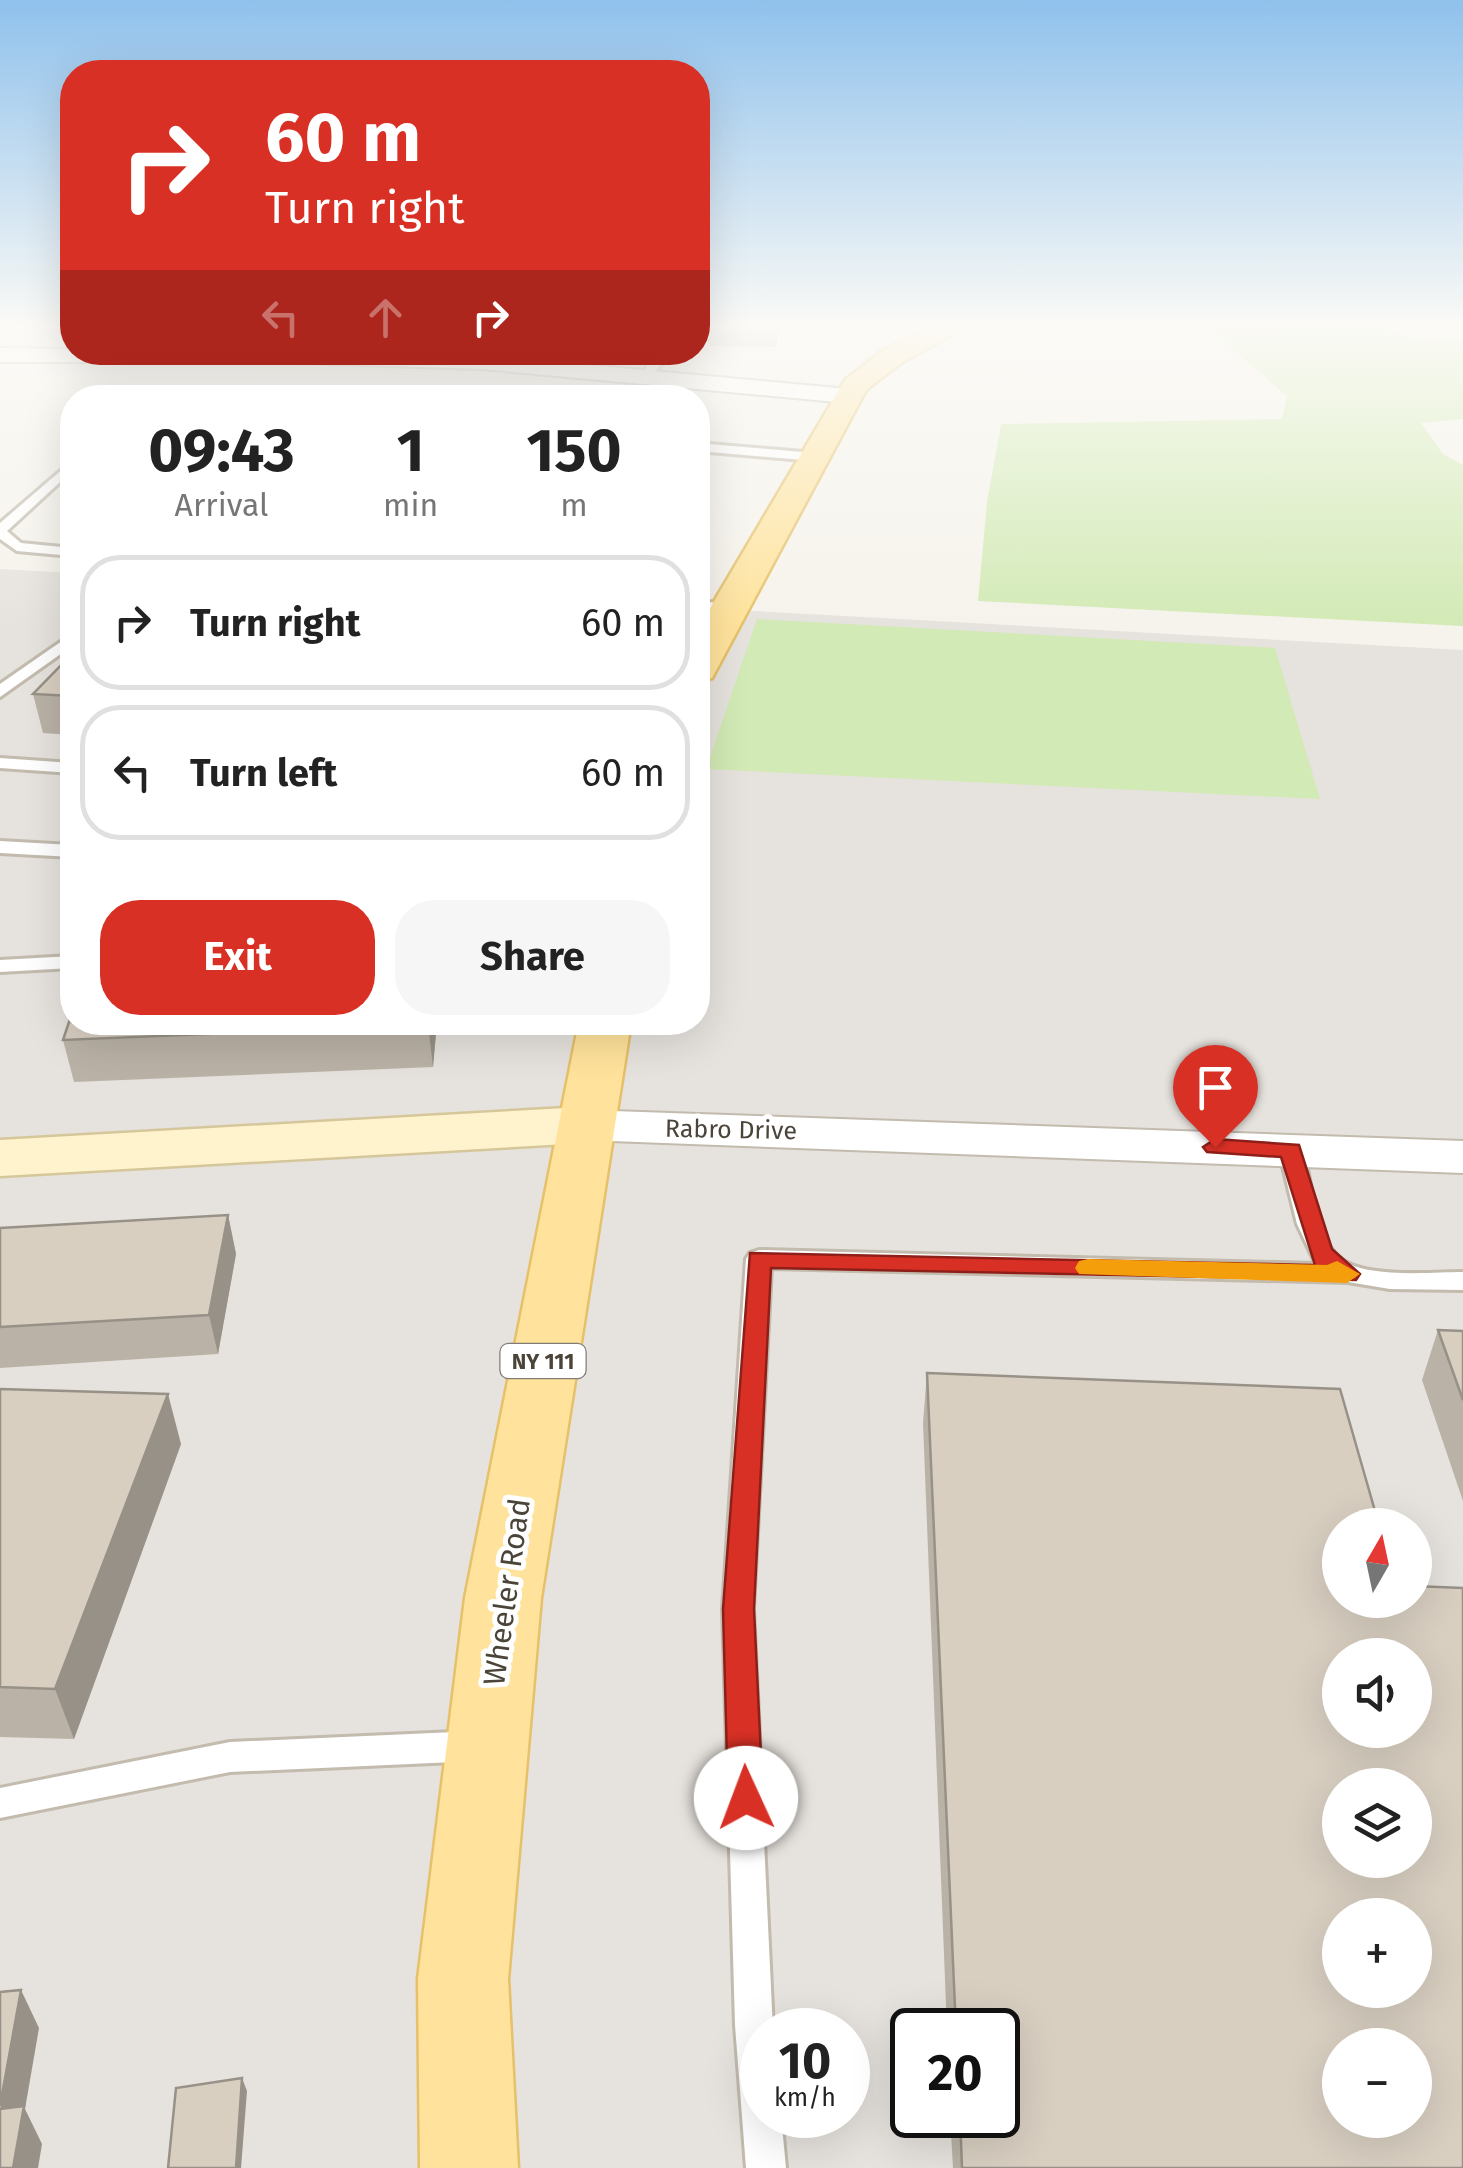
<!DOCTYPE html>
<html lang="en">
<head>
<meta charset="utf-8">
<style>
  :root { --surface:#fff; --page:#f6f6f6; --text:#222; --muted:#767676; --line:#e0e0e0; --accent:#d93025 }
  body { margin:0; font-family:"Fira Sans",sans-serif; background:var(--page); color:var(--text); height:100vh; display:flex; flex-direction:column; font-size:38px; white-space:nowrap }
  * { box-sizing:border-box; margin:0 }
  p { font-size:32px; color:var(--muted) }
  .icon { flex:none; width:55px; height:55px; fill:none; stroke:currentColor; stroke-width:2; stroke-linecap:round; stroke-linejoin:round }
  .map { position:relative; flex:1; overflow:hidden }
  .panel { position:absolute; left:60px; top:385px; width:650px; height:650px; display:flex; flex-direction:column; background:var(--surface); border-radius:40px; box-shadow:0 10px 40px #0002 }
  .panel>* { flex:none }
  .hud { position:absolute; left:60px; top:60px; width:650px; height:305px; border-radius:40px; box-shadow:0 10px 40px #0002; background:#d93025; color:#fff; overflow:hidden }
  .needle { width:65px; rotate:9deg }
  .tools { position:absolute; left:1322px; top:1508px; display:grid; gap:20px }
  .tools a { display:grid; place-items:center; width:110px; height:110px; border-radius:50%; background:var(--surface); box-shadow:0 10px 40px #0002; font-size:50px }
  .speed { position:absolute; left:740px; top:2008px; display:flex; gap:20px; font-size:50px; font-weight:700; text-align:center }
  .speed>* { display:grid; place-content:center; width:130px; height:130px; border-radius:50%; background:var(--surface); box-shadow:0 10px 40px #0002; line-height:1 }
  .speed small { font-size:25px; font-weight:400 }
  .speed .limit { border:5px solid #111; border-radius:15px; background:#fff; color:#111 }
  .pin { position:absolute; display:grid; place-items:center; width:85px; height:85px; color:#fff; margin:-102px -42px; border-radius:50% 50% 50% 0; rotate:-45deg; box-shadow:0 0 10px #0007 }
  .pin .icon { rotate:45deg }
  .me { position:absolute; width:110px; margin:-55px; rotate:358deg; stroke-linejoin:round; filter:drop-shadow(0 0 8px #0008) }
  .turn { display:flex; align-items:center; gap:35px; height:210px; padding:0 40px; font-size:45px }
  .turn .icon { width:130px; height:130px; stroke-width:2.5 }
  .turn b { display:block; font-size:70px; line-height:85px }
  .lanes { display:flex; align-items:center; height:95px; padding:0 40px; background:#0003; justify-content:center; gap:50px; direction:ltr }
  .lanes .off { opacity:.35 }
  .eta { display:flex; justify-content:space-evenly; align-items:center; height:170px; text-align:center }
  .eta b { font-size:60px; font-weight:700; line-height:70px }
  .button { display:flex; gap:20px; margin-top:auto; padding:20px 40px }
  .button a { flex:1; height:115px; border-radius:40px; background:var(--accent); color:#fff; font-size:40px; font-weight:700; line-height:115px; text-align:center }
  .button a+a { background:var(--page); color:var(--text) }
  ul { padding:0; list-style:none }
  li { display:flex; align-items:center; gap:30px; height:135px; margin:0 20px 15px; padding:0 20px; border:5px solid var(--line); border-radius:40px }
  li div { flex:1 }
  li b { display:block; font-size:38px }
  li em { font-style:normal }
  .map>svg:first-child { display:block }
</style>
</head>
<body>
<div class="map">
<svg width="1463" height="2168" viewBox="0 0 1463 2168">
  <rect width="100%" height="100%" fill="#f6f3ec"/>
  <path fill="#e6e2dd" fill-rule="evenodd" d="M 0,569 L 72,573 L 72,1022 L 698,1022 L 698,608 L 1463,650 L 1463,2168 L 0,2168 ZM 1340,1525 L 1415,1525 L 1415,1600 L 1340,1600 ZM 1340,1655 L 1415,1655 L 1415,1730 L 1340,1730 ZM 1340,1785 L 1415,1785 L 1415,1860 L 1340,1860 ZM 1340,1915 L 1415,1915 L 1415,1990 L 1340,1990 ZM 762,2030 L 848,2030 L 848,2115 L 762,2115 ZM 912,2030 L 998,2030 L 998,2115 L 912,2115 ZM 1340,2045 L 1415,2045 L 1415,2120 L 1340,2120 Z"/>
  <g fill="#d2eab5">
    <path d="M 1202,323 L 1374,323 L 1419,340 L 1463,338 L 1463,419 L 1421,423 L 1443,454 L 1463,465 L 1463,626 L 978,601 L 987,502 L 1001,424 L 1282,419 L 1287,396 Z"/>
    <path d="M 757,619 L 1275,648 L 1320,799 L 706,769 Z"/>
  </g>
  <rect fill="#e5e3e0" x="0" y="323" width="72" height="17"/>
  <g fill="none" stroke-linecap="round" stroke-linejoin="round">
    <defs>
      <g id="lane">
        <path d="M 656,352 L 666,352 L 664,362 L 646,380 L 638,380 Z"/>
        <path d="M 663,378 L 673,380 L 660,398 L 649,398 Z"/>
        <path d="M 698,443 L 815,453 L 821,457 L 815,461 L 698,451 Z"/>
        <path d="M 72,461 L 72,471 L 7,531 L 21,543 L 72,548 L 72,556 L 17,551 L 0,539 L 0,523 Z"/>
        <path d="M 698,601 L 728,604 L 735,608 L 728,612 L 698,609 Z"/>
        <path d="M 72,634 L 72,646 L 0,697 L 0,684 Z"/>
        <path d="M 0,758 L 72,763 L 72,773 L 0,768 Z"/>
        <path d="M 0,841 L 72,845 L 72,857 L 0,853 Z"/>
        <path d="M 72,956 L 72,968 L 0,972 L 0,960 Z"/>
        <path d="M 1291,1143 L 1303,1150 C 1311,1181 1314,1229 1335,1254 C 1357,1280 1431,1272 1463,1272 L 1463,1290 L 1390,1289 L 1348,1282 L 771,1268 L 753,1609 L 773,2030 L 762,2030 L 762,2115 L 781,2115 L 786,2168 L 746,2168 L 735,2025 L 723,1609 L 746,1259 L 750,1253 L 759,1250 L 1316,1264 L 1297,1224 L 1279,1150 Z"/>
        <path d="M 477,1731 L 489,1736 L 494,1746 L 489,1756 L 477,1761 L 230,1772 L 0,1818 L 0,1788 L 230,1742 Z"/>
      </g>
      <g id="street">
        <path d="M 0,348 L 482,355 L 848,389 L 860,396 L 848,403 L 482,369 L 264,362 L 0,362 Z"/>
        <path d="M 584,1110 L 1463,1141 L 1463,1173 L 584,1140 L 567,1136 L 560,1125 L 567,1114 Z"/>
      </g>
      <path id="secondary" d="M 584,1107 L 604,1113 L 612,1125 L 604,1137 L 584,1143 L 0,1176 L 0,1140 Z"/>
      <g id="primary">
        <path d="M 938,323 L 973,323 L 901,363 L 866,390 L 712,678 L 698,682 L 698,631 L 703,620 L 845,380 L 882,351 Z"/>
        <path d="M 579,1022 L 631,1022 L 541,1598 L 508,1979 L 518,2168 L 420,2168 L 418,1979 L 465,1598 Z"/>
      </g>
    </defs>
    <use href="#lane" stroke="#c2bbae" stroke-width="6"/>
    <use href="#street" stroke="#c2bbae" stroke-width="4"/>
    <use href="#secondary" stroke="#d6c79b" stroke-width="5"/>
    <use href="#primary" stroke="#e6c16a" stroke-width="5"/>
    <use href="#lane" fill="#fff" fill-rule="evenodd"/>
    <use href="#street" fill="#fff" fill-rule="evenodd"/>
    <use href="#secondary" fill="#fff3cd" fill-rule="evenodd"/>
    <use href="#primary" fill="#ffe39c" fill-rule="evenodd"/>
  </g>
  <g fill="#bab2a6">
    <path d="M 707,323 L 777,323 L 777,347 L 710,346 L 707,342 Z"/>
    <path d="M 72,654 L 72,735 L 43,733 L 33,694 Z"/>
    <path d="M 437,1022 L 433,1067 L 74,1082 L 63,1040 Z"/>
    <path d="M 228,1215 L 236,1254 L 218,1354 L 0,1368 L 0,1228 Z"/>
    <path d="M 1438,1330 L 1463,1331 L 1463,1501 L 1422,1380 Z"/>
    <path d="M 927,1373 L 1463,2168 L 953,2168 L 950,2115 L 998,2115 L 998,2030 L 947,2030 L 923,1423 Z"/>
    <path d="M 0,1389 L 181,1444 L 74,1739 L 0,1737 Z"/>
  </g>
  <g fill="#979187">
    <path d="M 428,1022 L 437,1022 L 433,1067 L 428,1025 Z"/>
    <path d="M 228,1215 L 236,1254 L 218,1354 L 209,1315 Z"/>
    <path d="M 168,1394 L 181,1444 L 74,1739 L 55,1689 Z"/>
    <path d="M 21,1990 L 39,2028 L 25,2109 L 42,2144 L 38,2168 L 13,2168 L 0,2110 Z"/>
    <path d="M 242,2078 L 247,2091 L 241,2168 L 236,2168 Z"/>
  </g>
  <g fill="#d8cfc1" stroke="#979187" stroke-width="2.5" fill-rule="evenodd">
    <path d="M 707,323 L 777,323 L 778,332 L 710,331 L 706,327 Z"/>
    <path d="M 72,654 L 72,696 L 33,694 Z"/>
    <path d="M 72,1013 L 72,1022 L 428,1022 L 428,1025 L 63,1040 Z"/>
    <path d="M 228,1215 L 209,1315 L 0,1327 L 0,1228 Z"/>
    <path d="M 1438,1330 L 1463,1331 L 1463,1400 Z"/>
    <path d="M 927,1373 L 1340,1389 L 1379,1525 L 1340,1525 L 1340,1600 L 1415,1600 L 1415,1586 L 1463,1588 L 1463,2168 L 962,2168 L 960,2115 L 998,2115 L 998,2030 L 956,2030 ZM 1340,1655 L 1415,1655 L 1415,1730 L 1340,1730 ZM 1340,1785 L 1415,1785 L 1415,1860 L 1340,1860 ZM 1340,1915 L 1415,1915 L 1415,1990 L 1340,1990 ZM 1340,2045 L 1415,2045 L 1415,2120 L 1340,2120 Z"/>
    <path d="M 0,1389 L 168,1394 L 55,1689 L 0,1687 Z"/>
    <path d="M 21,1990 L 0,2106 L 0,1992 Z"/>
    <path d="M 242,2078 L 236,2168 L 168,2168 L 176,2088 Z"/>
    <path d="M 24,2106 L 13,2168 L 0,2168 L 0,2109 Z"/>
  </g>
  <linearGradient id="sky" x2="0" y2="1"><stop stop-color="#8fc1ec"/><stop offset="0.52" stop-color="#fbfaf6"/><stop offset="1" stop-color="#fbfaf6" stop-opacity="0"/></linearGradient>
  <rect width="1463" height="627" fill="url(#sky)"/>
  <path fill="#d93025" stroke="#8d1f18" stroke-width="2.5" d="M 1215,1139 L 1299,1145 L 1332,1249 L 1360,1274 L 1356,1280 L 771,1268 L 754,1609 L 763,1798 L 758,1809 L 746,1814 L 733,1809 L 728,1798 L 723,1609 L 750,1253 L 1315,1265 L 1281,1157 L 1207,1152 L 1203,1147 Z"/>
  <path fill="#f59e0b" d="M 1088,1259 L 1327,1265 L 1337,1261 L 1360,1274 L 1347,1283 L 1079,1274 L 1075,1268 L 1079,1261 Z"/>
  <g text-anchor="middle" stroke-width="10" stroke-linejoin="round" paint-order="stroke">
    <rect fill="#fff" stroke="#817c74" stroke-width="2.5" x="500.5" y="1344" width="85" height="34" rx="8"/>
    <g font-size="22" font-weight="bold" fill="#4b4439">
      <text x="543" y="1369">NY 111</text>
    </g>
    <g font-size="25" fill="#4b4439" stroke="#fff">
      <text transform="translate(731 1129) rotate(1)" y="9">Rabro Drive</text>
    </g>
    <g font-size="30" fill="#4b4439" stroke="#fff">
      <text transform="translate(507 1592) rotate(-82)" y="10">Wheeler Road</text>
    </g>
  </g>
</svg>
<div class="tools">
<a><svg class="needle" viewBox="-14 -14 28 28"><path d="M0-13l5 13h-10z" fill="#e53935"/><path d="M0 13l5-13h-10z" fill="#767676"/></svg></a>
<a><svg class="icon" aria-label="sound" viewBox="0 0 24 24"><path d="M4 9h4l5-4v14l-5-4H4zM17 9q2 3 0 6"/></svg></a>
<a><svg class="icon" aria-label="layers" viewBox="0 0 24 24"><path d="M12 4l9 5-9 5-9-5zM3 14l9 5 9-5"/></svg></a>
<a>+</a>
<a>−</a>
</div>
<div class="speed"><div>10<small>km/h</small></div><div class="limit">20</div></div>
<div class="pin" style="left:1215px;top:1147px;background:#d93025"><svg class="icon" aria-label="arrive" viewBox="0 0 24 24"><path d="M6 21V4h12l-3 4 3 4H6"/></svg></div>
<svg class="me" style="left:746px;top:1798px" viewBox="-20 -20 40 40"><circle r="19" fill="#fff"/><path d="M0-13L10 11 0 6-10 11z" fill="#d93025"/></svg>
<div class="hud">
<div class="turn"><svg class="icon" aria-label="right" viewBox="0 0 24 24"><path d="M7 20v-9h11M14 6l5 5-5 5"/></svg><div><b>60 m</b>Turn right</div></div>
<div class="lanes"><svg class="icon off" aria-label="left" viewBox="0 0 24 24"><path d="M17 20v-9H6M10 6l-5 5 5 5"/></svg><svg class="icon off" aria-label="ahead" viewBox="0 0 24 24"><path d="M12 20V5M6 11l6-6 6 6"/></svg><svg class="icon" aria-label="right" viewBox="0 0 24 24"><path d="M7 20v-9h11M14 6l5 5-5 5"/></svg></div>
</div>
<section class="panel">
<div class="eta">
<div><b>09:43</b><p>Arrival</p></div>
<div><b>1</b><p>min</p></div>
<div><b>150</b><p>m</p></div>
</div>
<ul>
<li><svg class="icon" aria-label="right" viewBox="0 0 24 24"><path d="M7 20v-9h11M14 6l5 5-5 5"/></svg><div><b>Turn right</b></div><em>60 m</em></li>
<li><svg class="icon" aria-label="left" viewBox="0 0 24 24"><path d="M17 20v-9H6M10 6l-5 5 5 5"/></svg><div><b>Turn left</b></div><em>60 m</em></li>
</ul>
<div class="button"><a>Exit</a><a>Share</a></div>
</section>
</div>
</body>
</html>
